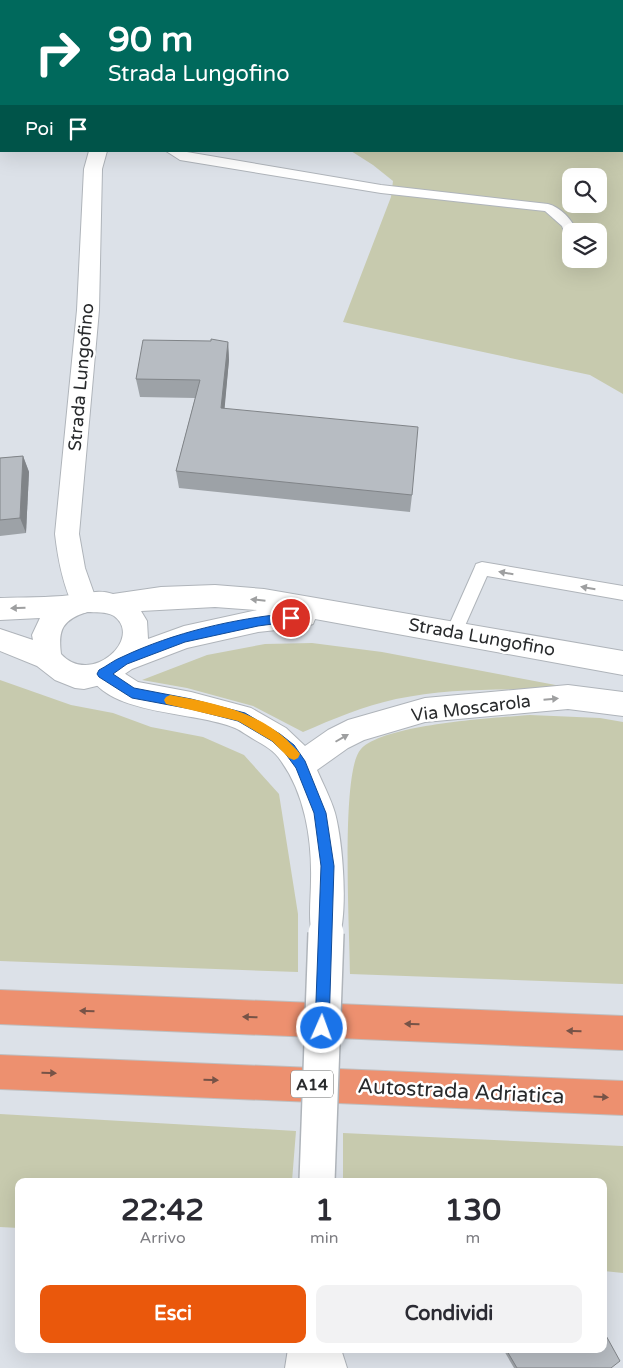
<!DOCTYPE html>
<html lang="it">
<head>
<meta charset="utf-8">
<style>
  :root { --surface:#fff; --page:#f2f2f3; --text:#2b2b33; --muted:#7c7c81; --accent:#ea580c }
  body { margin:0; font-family:"Varela Round",sans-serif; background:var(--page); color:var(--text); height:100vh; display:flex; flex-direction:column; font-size:19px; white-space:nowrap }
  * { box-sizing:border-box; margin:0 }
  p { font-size:16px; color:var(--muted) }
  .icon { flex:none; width:28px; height:28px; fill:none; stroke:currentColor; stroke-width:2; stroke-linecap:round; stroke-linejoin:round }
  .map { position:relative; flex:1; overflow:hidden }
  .panel { position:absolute; left:15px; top:1178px; width:592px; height:175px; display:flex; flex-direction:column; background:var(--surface); border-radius:10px; box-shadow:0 5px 20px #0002 }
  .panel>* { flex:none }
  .top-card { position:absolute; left:0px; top:0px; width:624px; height:152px; box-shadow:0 5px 20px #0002; background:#00695c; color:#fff; overflow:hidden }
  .fabs { position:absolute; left:562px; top:168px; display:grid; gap:10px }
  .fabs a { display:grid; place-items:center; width:45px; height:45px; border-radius:10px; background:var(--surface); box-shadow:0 5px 20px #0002; font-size:25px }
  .pin { position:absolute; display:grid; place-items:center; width:42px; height:42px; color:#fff; margin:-21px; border:2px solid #fff; border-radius:50%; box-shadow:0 1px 5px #0007 }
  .me { position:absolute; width:55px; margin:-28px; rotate:2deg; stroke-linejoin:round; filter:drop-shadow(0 0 4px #0008) }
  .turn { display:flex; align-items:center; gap:18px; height:105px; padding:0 25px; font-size:22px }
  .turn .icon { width:65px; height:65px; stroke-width:2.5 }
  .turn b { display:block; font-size:35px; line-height:42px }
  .then { display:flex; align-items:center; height:48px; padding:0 25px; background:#0003; gap:10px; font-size:19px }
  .eta { display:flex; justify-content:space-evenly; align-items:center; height:85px; text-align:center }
  .eta b { font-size:30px; font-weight:700; line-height:35px }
  .button { display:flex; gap:10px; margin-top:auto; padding:10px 25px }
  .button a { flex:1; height:58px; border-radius:10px; background:var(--accent); color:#fff; font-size:20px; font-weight:700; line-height:58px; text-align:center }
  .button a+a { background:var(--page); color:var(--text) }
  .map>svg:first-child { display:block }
</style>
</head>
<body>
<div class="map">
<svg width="623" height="1368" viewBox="0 0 623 1368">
  <rect width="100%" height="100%" fill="#dce1e8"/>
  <g fill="#c7caae" fill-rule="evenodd">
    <path d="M 237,0 L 542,0 L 543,1 L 235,1 Z"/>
    <path d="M 623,42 L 623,394 L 590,375 L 343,322 L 391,197 L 393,181 L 373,165 L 351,151 L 622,151 ZM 571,176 L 599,176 L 599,204 L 571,204 ZM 571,231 L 599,231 L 599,259 L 571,259 Z"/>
    <path d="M 312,643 L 382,652 L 582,690 C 520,690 457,686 396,699 C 364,706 333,719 303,732 L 253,706 L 187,688 L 142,680 L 207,655 L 265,644 Z"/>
    <path d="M 0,680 L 71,705 L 113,713 L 151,727 L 203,737 L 244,755 L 279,794 L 298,914 L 298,972 L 0,961 Z"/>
    <path d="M 530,715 L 600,718 L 623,722 L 623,984 L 350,974 C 350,936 340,770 361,749 C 385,724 493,718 530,715 Z"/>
    <path d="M 0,1114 L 296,1131 L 292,1181 L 19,1181 L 19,1228 L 0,1227 Z"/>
    <path d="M 343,1133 L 623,1146 L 623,1273 L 604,1271 L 604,1181 L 343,1181 Z"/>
  </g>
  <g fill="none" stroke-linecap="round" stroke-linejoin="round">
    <defs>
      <g id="lane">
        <path d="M 266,0 L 276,0 L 277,1 L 267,1 Z"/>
        <path d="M 166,151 L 181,151 L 381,185 L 548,204 C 560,207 573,220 576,231 L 571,231 L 571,240 L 567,239 L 562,226 L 545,211 L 381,193 L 180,160 Z"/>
        <path d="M 482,562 L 623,586 L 623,600 L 487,576 L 460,637 L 454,639 L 448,637 L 446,632 L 474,569 L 476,564 Z"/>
        <path d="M 317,1349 L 341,1349 L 347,1368 L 323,1368 Z"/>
      </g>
      <g id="street">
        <path d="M 89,151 L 107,151 L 102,169 L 99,310 L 79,534 L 85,568 L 97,602 L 93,610 L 84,613 L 75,610 C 63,586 58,560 55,534 L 77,310 L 84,169 Z"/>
        <path d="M 103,662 L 113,666 L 138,682 L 191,692 L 251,708 L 286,728 L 305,746 L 328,730 L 348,720 L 425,698 L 568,685 L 623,692 L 623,716 L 568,709 L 425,722 L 364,740 L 348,748 L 317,770 C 323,784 331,799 335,813 C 343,843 349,917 337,944 L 326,949 L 315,944 C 307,925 311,901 311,880 C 312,840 305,794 281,761 C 275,751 264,745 255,740 C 248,736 242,731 235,728 C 196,711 109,716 89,674 L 93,666 Z"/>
        <path d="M 288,1349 L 326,1349 L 325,1368 L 285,1368 Z"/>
      </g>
      <path id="secondary" d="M 215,585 L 264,589 L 623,651 L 623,675 L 315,619 L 313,624 L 304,627 L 258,632 L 187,648 L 132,669 L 113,682 L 84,689 L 75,688 L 55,680 L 37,666 L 0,651 L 0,629 L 33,640 L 32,635 L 40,618 L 0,620 L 0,598 C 23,597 48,598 71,595 C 86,594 98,589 113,594 L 161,587 ZM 215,607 L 257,610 L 184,626 L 148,639 L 147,621 L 141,611 ZM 87,612 C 95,613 106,611 114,616 C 144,638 91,687 61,654 C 58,630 62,620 87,612 Z"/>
      <g id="highway">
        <path d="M 0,990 L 623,1016 L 623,1050 L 0,1024 Z"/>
        <path d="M 0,1055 L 623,1081 L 623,1115 L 0,1089 Z"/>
      </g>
    </defs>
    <use href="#lane" stroke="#afb4ba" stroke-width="2"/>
    <use href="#street" stroke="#afb4ba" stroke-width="2"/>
    <use href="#secondary" stroke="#afb4ba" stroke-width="2"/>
    <use href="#highway" stroke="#bebfc0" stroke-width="2"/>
    <use href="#lane" fill="#fff" fill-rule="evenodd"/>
    <use href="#street" fill="#fff" fill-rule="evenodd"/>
    <use href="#secondary" fill="#fff" fill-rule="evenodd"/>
    <use href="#highway" fill="#ed906f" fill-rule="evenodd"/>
    <defs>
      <path id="street-bridge" d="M 317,1181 L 326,933"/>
    </defs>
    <use href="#street-bridge" stroke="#afb4ba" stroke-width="38" stroke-linecap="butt"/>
    <use href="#street-bridge" stroke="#fff" stroke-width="35"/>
  </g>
  <g fill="#9da2a7">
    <path d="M 228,342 L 229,360 L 224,409 L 412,495 L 410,512 L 179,488 L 176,471 L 195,398 L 140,397 L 136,379 Z"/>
    <path d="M 23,456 L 29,472 L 26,533 L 0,536 L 0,458 Z"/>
    <path d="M 503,1349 L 604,1349 L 611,1368 L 514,1368 Z"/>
  </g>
  <g fill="#808488">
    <path d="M 228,342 L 229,360 L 223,426 L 221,408 Z"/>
    <path d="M 23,456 L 29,472 L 26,533 L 20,518 Z"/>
  </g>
  <g fill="#b7bcc2" stroke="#808488">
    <path d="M 211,339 L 228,342 L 221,408 L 418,427 L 412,495 L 176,471 L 200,380 L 136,379 L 143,340 L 211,341 Z"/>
    <path d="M 23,456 L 20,518 L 0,520 L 0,458 Z"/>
    <path d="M 604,1332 L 620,1361 L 611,1368 L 517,1368 L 507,1351 L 510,1349 L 604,1349 Z"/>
  </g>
  <defs><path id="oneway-solid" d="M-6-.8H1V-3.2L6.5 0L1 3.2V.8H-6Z" transform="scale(1.25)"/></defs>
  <g fill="#9e9fa0">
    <use href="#oneway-solid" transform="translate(506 573) rotate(-170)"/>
    <use href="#oneway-solid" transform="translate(588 588) rotate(-170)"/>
    <use href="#oneway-solid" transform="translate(258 600) rotate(-174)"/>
    <use href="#oneway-solid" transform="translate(18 608) rotate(178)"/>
    <use href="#oneway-solid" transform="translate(551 699) rotate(-5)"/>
    <use href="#oneway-solid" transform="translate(342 738) rotate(-30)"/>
  </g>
  <g fill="#775347">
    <use href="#oneway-solid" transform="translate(87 1011) rotate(-178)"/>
    <use href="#oneway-solid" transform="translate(250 1017) rotate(-178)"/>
    <use href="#oneway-solid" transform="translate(412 1024) rotate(-178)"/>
    <use href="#oneway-solid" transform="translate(574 1031) rotate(-178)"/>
    <use href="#oneway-solid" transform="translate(49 1073) rotate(2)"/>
    <use href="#oneway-solid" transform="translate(211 1080) rotate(2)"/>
    <use href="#oneway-solid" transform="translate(601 1097) rotate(3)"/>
  </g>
  <path fill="#1a73e8" stroke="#114b97" d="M 291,613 L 295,615 L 297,618 L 295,621 L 258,626 L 185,642 L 127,664 L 113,674 L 134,688 L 191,699 L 245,713 L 280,734 L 294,745 L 305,761 L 326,813 L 334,866 L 329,1028 L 327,1033 L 322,1035 L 317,1033 L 315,1028 L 321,866 L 314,813 L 296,768 L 285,753 L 272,741 L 238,721 L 191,709 L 132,698 L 99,677 L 97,674 L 99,670 C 107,666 114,660 122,657 C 175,632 233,619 291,613 Z"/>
  <path fill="#f59e0b" d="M 170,695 C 211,702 256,711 287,740 C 291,745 297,749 300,754 L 298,758 L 294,760 L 289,758 L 272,741 L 238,721 L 166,704 L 164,700 L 166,697 Z"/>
  <g text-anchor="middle" stroke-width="5" stroke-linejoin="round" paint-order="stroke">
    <rect fill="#fff" stroke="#686a6b" stroke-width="1" x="291" y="1070.5" width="42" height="27" rx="4"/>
    <g font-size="16" font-weight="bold" fill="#282a2c">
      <text x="312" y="1090">A14</text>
    </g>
    <g font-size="18" fill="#282a2c" stroke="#fff">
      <text transform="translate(81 377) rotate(-85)" y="6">Strada Lungofino</text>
      <text transform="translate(482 637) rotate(10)" y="6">Strada Lungofino</text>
      <text transform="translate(471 708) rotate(-7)" y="6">Via Moscarola</text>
    </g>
    <g font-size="21" fill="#282a2c" stroke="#fff">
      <text transform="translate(461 1091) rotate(3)" y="7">Autostrada Adriatica</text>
    </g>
  </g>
</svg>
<div class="fabs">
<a><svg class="icon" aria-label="search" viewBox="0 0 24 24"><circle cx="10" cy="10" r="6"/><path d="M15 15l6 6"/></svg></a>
<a><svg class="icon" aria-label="layers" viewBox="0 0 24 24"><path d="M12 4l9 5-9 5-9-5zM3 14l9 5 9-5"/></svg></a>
</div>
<div class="pin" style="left:291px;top:618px;background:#d93025"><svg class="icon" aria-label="arrive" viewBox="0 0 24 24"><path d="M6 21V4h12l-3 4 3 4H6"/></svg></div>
<svg class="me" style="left:322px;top:1028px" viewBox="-20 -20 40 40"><circle r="17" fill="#1a73e8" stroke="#fff" stroke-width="3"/><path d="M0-11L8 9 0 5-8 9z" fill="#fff"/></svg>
<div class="top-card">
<div class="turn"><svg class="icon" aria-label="right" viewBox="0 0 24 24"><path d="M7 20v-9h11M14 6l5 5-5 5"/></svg><div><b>90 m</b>Strada Lungofino</div></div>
<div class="then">Poi<svg class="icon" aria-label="arrive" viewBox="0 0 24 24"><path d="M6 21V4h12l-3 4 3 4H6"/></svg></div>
</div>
<section class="panel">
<div class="eta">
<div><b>22:42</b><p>Arrivo</p></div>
<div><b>1</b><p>min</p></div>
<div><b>130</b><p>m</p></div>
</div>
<div class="button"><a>Esci</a><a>Condividi</a></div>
</section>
</div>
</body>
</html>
